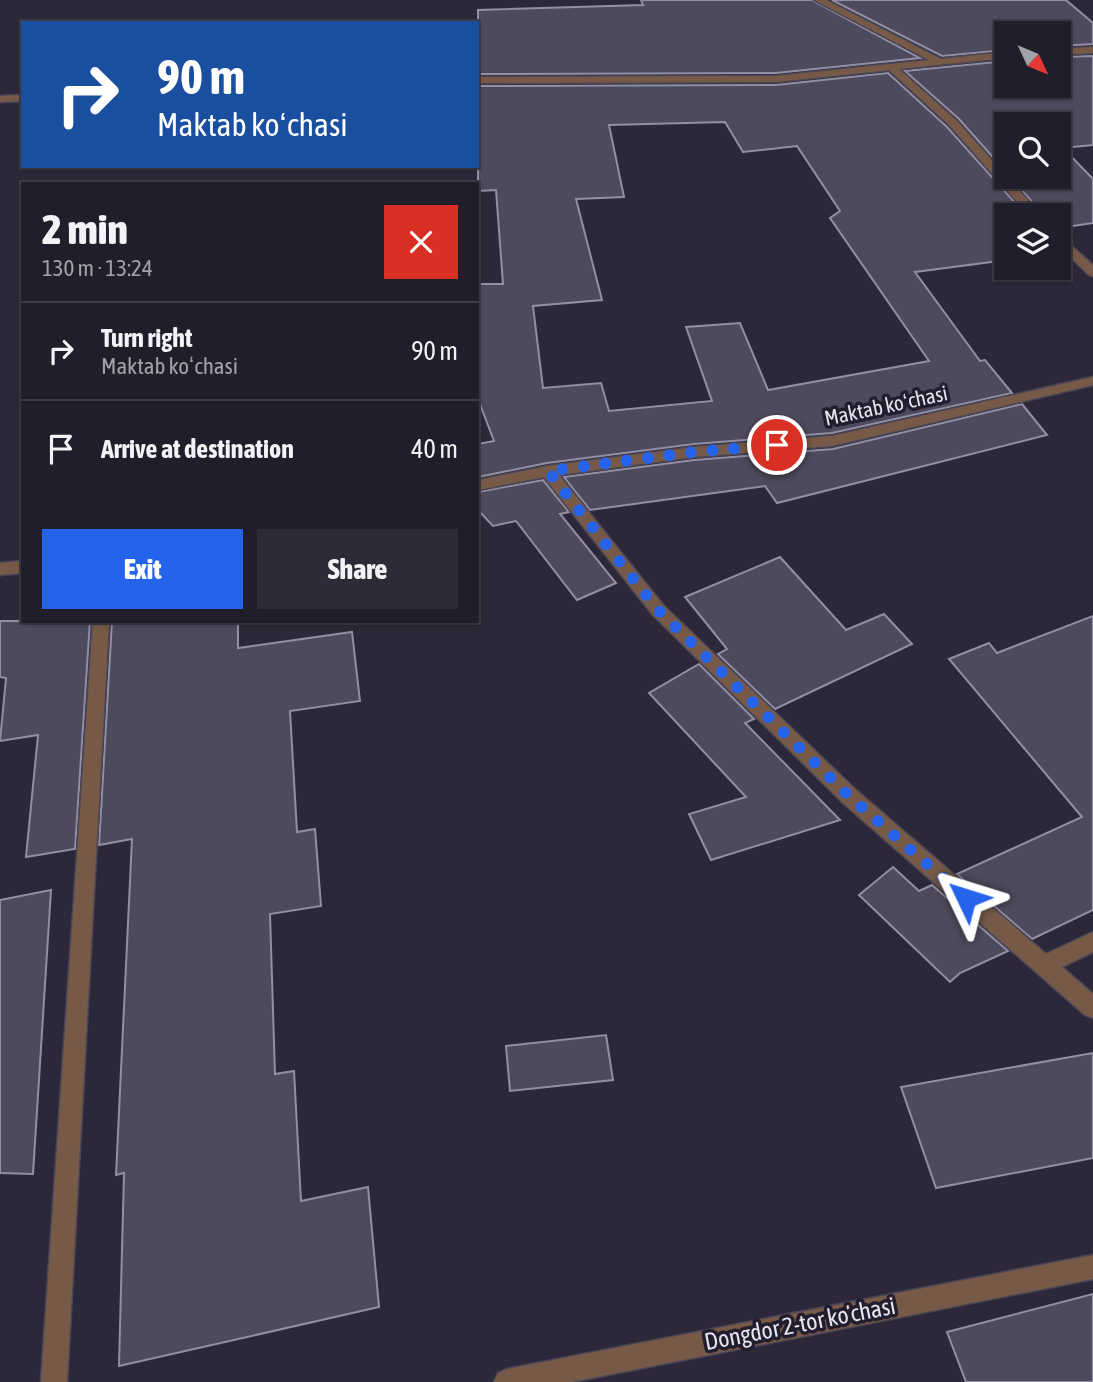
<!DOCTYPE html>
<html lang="en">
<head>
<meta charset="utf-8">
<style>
  :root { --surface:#211e2b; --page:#2d2b37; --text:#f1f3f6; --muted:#a2a2a9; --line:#3e3c47; --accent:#2563eb }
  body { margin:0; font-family:"Asap Condensed",sans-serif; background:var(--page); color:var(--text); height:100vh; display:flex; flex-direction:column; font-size:26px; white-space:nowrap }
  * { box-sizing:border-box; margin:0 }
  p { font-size:23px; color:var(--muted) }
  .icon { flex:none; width:38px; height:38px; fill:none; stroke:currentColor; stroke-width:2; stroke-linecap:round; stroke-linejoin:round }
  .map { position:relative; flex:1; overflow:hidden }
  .sheet { position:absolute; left:21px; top:182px; width:458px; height:441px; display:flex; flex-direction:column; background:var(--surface); border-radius:0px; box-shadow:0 2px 5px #0004,0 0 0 2px var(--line) }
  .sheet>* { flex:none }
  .guide { position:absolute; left:21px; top:21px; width:458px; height:147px; border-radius:0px; box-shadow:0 2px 5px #0004,0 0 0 2px var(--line); background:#1a4fa0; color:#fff; overflow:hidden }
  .needle { width:46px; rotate:134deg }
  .tools { position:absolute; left:994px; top:21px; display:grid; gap:14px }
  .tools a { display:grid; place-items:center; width:77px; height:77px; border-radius:0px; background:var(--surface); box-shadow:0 2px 5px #0004,0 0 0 2px var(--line); font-size:35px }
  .pin { position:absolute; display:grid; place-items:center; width:60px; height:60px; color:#fff; margin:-30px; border:4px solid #fff; border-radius:50%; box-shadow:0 2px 7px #0007 }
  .me { position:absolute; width:77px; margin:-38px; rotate:311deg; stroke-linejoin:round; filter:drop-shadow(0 0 5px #0008) }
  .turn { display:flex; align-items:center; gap:24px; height:147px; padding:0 21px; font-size:32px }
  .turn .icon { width:91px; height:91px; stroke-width:2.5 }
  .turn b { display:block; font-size:49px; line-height:60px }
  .round { display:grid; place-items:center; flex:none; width:74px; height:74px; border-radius:0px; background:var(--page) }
  .head { display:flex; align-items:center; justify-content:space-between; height:119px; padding:0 21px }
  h1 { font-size:42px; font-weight:800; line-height:52px }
  .button { display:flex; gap:14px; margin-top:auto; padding:14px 21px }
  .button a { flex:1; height:80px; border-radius:0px; background:var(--accent); color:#fff; font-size:28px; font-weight:800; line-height:80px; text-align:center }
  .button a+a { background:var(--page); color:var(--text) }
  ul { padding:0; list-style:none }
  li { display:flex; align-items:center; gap:21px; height:98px; padding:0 21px; border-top:2px solid var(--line) }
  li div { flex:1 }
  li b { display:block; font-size:26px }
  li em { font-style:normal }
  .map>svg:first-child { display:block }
</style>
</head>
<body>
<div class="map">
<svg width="1093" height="1382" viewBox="0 0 1093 1382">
  <rect width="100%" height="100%" fill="#2c2839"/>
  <g fill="#4e4a5d" stroke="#928ea4" stroke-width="2" fill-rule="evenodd">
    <path d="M 641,0 L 812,0 L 920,58 L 776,73 L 478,74 L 478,10 L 643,5 Z"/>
    <path d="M 832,0 L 1066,0 L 1093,23 L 1093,44 L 1059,46 L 1059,33 L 1006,33 L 1006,50 L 942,56 Z"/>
    <path d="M 1093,56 L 1093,145 L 1063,148 L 1093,179 L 1093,223 L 1059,228 L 1059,215 L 1044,215 L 1010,177 L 1059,177 L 1059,124 L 1006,124 L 1006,172 L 959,119 L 905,71 L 1006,61 L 1006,86 L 1059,86 L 1059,57 Z"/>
    <path d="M 888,73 L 947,127 L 1026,215 L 1006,215 L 1006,260 L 915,272 L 980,361 L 985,360 L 1012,393 L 832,433 L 694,444 L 547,463 L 478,477 L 478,444 L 494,441 L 478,399 L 478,284 L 503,284 L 496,190 L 478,191 L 478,86 L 776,85 ZM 725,122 L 743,152 L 797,146 L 840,211 L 830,218 L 929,361 L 768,390 L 740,323 L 686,327 L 712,401 L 609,411 L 601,383 L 543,388 L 533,306 L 602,300 L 576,199 L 624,197 L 609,125 Z"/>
    <path d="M 1022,404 L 1047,435 L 777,503 L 765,486 L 590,510 L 564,477 L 694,460 L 833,449 Z"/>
    <path d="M 543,480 L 569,512 L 560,514 L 616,583 L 577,600 L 516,521 L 493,526 L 478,510 L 478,492 Z"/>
    <path d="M 780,557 L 846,630 L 884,614 L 912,644 L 775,709 L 718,654 L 727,649 L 685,597 Z"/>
    <path d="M 1093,616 L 1093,910 L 1032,939 L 957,874 L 1082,817 L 949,659 L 989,643 L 997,653 Z"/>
    <path d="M 0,621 L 90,621 L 75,849 L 26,857 L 38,735 L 0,741 L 6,678 L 0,677 Z"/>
    <path d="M 112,621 L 238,621 L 238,648 L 352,632 L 360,701 L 290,711 L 297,832 L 315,829 L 321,906 L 270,914 L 275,1074 L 294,1071 L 301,1201 L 368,1187 L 379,1307 L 119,1366 L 124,1173 L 116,1175 L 132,839 L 99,845 Z"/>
    <path d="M 699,664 L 754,719 L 745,723 L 840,820 L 711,860 L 689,814 L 746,797 L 649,693 Z"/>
    <path d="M 893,867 L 919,891 L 932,885 L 1008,951 L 960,973 L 950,982 L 859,895 Z"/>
    <path d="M 51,890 L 33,1174 L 0,1173 L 0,900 Z"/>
    <path d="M 606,1035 L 613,1080 L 510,1091 L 506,1046 Z"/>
    <path d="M 1093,1053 L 1093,1158 L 936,1188 L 901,1087 Z"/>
    <path d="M 1093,1294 L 1093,1382 L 966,1382 L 947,1332 Z"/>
  </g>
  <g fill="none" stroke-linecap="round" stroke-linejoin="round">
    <defs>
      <g id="minor">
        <path d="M 814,0 L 826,0 L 941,59 L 1006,52 L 1006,58 L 899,69 L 957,121 L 1041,215 L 1029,215 L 949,125 L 889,70 L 776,82 L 478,83 L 478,77 L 776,76 L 929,60 Z"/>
        <path d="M 1093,47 L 1093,53 L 1059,55 L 1059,49 Z"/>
        <path d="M 23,95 L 23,101 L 0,102 L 0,96 Z"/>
        <path d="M 1059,235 L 1093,265 L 1093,276 L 1089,275 L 1059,246 Z"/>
        <path d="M 1093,377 L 1093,385 L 832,446 L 694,457 L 559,475 L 664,606 L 856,790 L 1046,954 L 1093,932 L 1093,952 L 1062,967 L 1093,994 L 1093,1018 L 1085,1015 L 842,802 L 652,614 L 544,477 L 478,490 L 478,480 L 548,466 L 694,447 L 832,436 Z"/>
        <path d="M 23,561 L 23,573 L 0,575 L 0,563 Z"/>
        <path d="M 93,621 L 109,621 L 67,1382 L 41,1382 Z"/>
        <path d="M 1093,1255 L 1093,1279 L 572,1382 L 494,1382 L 498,1373 L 507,1369 Z"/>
      </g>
    </defs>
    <use href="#minor" stroke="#4a4656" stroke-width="3"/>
    <use href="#minor" fill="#765a47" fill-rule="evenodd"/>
  </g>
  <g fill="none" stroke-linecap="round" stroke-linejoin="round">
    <path stroke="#2563eb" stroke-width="12" stroke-dasharray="0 21.6" d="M 777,445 L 694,452 L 548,471 L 658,610 L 849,796 L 966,898"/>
  </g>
  <g text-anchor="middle" stroke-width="7" stroke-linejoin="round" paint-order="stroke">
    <g font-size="21" fill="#e7e5f1" stroke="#221e2f">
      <text transform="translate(886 406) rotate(-12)" y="7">Maktab koʻchasi</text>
    </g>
    <g font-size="24" fill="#e7e5f1" stroke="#221e2f">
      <text transform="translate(800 1324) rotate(-11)" y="8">Dongdor 2-tor koʼchasi</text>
    </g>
  </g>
</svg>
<div class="tools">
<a><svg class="needle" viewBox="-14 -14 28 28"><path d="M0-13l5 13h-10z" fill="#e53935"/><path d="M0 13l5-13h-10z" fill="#a2a2a9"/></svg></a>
<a><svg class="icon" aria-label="search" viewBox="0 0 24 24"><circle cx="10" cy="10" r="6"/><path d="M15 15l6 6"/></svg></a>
<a><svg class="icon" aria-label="layers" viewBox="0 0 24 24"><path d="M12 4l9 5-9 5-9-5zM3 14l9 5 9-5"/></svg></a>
</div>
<div class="pin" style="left:777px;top:445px;background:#d93025"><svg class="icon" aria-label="arrive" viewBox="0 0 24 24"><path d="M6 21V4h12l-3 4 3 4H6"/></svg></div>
<svg class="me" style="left:966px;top:898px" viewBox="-20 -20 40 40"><path d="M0-17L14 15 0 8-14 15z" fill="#2563eb" stroke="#fff" stroke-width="4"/></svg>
<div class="guide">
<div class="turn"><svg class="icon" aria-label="right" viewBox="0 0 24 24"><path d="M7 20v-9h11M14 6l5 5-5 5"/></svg><div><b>90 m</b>Maktab koʻchasi</div></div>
</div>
<section class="sheet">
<div class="head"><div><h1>2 min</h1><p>130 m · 13:24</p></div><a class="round" style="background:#d93025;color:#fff"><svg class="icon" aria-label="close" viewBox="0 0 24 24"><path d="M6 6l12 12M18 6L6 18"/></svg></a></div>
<ul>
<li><svg class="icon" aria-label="right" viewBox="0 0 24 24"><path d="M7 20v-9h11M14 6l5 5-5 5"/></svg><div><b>Turn right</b><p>Maktab koʻchasi</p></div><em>90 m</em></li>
<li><svg class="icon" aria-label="arrive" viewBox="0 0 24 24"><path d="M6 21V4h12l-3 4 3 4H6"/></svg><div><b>Arrive at destination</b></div><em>40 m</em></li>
</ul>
<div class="button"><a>Exit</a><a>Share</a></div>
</section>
</div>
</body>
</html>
